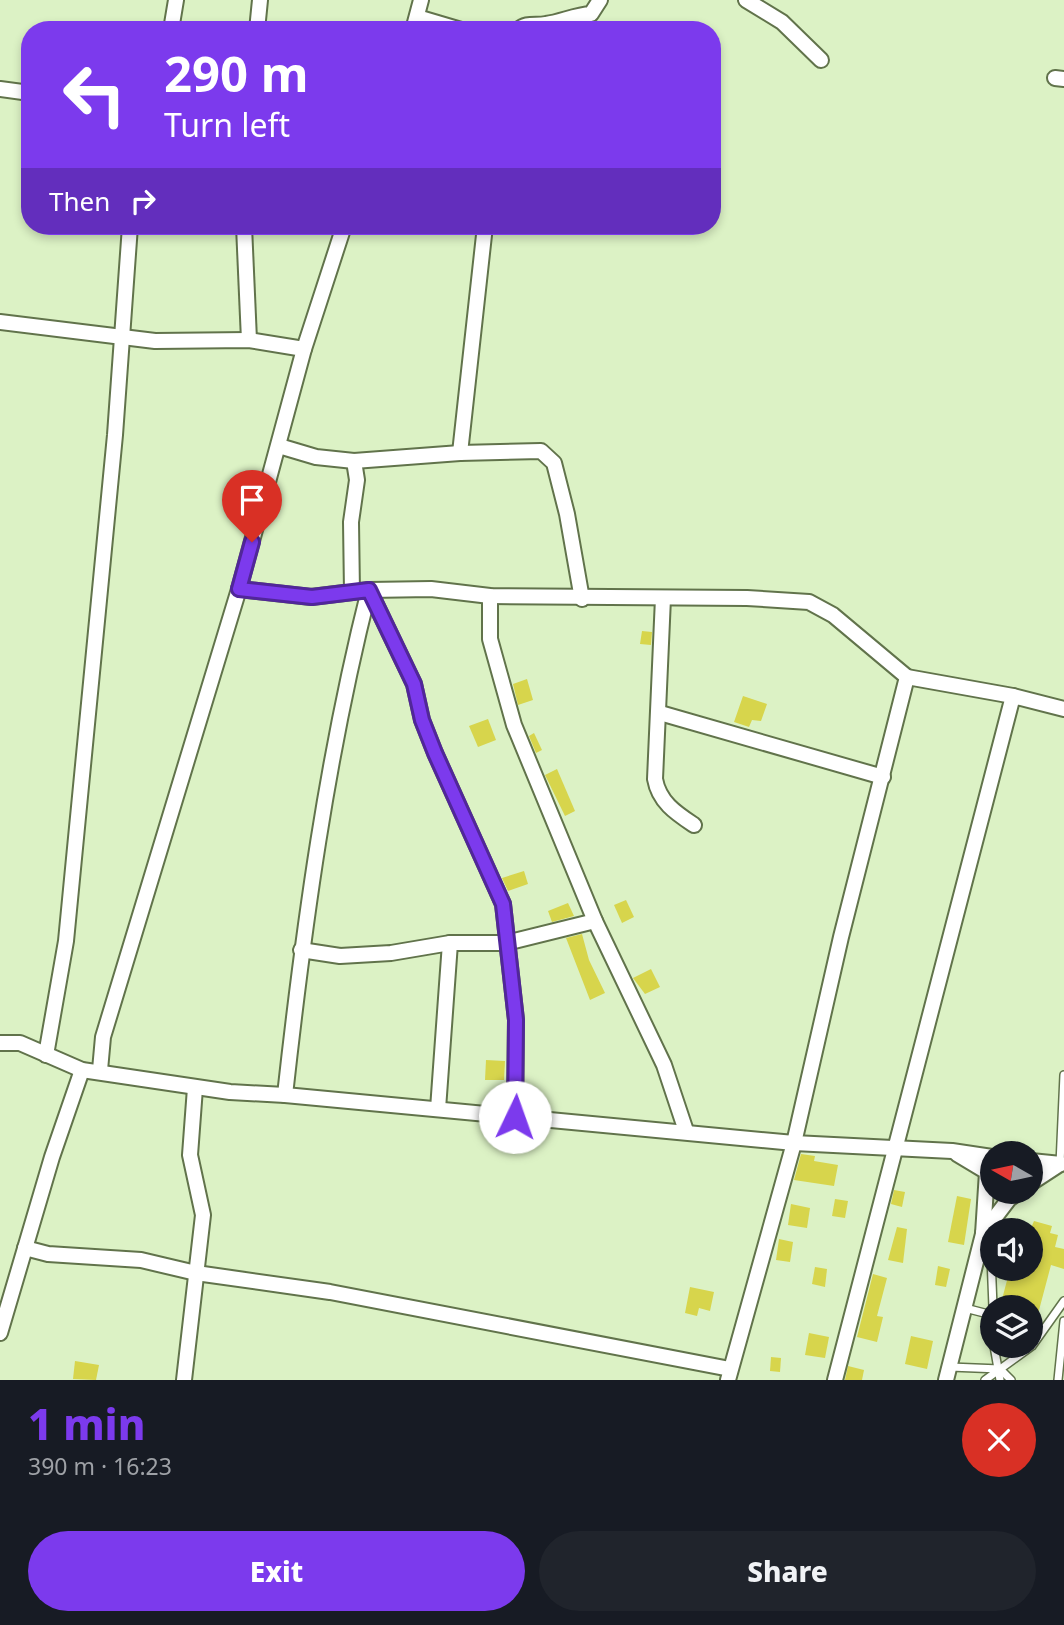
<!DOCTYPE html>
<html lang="en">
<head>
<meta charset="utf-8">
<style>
  :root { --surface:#171b24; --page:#20242c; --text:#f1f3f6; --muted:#9ea1a6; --accent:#7c3aed }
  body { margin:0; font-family:"Noto Sans",sans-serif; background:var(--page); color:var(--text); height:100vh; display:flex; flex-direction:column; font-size:26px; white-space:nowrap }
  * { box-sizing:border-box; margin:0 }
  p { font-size:23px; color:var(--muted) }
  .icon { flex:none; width:38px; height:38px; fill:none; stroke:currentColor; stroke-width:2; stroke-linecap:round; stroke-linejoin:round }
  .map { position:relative; height:1380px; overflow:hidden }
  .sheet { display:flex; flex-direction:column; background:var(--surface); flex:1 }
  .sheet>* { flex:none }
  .guide { position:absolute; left:21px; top:21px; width:700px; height:214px; border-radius:28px; box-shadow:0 4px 10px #0003; background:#7c3aed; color:#fff; overflow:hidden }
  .needle { width:46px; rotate:279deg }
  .buttons { position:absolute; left:980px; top:1141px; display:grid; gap:14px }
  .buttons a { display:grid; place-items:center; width:63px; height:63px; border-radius:50%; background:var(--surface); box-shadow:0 4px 10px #0003; font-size:35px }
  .pin { position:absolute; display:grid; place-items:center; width:60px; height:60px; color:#fff; margin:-72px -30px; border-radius:50% 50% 50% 0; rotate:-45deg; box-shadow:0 0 7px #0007 }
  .pin .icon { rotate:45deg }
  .me { position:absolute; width:77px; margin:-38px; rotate:3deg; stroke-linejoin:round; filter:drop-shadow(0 0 5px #0008) }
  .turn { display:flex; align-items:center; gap:24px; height:147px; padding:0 28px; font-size:32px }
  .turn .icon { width:91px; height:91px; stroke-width:2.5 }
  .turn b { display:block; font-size:49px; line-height:60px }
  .then { display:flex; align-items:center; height:66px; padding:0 28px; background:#0003; gap:14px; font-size:26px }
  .round { display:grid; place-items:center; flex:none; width:74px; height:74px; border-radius:37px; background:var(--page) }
  .headline { display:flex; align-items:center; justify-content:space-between; height:119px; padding:0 28px }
  h1 { font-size:42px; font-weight:800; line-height:52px; color:var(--accent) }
  .cta { display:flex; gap:14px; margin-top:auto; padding:14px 28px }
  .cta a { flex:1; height:80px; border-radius:42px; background:var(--accent); color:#fff; font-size:28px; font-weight:800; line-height:80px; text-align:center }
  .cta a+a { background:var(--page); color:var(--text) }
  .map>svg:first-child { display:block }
</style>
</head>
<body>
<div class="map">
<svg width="1064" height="1380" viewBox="0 0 1064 1380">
  <rect width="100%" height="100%" fill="#dcf2c5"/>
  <g fill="#d7d54c">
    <path d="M 642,631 L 652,632 L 651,645 L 640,644 Z"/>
    <path d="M 527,679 L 533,700 L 518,705 L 513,684 Z"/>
    <path d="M 743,696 L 767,704 L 761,721 L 752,720 L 749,727 L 734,722 Z"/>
    <path d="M 488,719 L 496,740 L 478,747 L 469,726 Z"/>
    <path d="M 534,733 L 542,750 L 536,753 L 529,736 Z"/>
    <path d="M 557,769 L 575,811 L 565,816 L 545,775 Z"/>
    <path d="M 524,871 L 528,884 L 508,891 L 502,878 Z"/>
    <path d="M 626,900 L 634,917 L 622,923 L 614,905 Z"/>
    <path d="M 568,903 L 574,916 L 552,922 L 548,911 Z"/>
    <path d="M 582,934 L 589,960 L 605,993 L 590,1000 L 566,938 Z"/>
    <path d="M 651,969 L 660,987 L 645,994 L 633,978 Z"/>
    <path d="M 486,1060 L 505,1061 L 504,1080 L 485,1080 Z"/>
    <path d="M 801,1154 L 815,1156 L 814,1161 L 838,1165 L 834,1186 L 794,1180 Z"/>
    <path d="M 894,1190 L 905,1192 L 902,1207 L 891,1204 Z"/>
    <path d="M 957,1196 L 971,1199 L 964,1245 L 948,1242 Z"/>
    <path d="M 835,1199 L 848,1201 L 845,1218 L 832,1216 Z"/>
    <path d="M 791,1204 L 810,1208 L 807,1228 L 788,1225 Z"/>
    <path d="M 1034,1221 L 1052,1226 L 1050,1233 L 1058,1235 L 1055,1247 L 1064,1249 L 1064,1269 L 1051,1265 L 1034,1329 L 1031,1329 L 1031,1307 L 1000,1307 L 1010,1269 L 1031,1269 L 1031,1228 Z"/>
    <path d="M 897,1227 L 907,1229 L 903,1263 L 888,1260 Z"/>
    <path d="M 779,1239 L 793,1242 L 790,1262 L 776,1260 Z"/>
    <path d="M 938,1266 L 950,1269 L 946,1287 L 935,1285 Z"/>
    <path d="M 815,1267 L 827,1269 L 825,1287 L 812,1284 Z"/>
    <path d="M 873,1274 L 887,1278 L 877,1316 L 883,1317 L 877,1342 L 857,1337 Z"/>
    <path d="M 690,1287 L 714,1292 L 710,1311 L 699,1308 L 697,1316 L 685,1313 Z"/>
    <path d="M 809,1333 L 829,1337 L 825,1358 L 805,1355 Z"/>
    <path d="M 911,1336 L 933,1341 L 927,1369 L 905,1364 Z"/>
    <path d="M 771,1357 L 781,1358 L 780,1372 L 770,1371 Z"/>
    <path d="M 75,1361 L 99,1365 L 96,1380 L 73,1379 Z"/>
    <path d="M 848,1366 L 864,1370 L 862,1380 L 845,1380 Z"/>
  </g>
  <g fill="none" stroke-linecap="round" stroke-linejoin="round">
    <defs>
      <g id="lane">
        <path d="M 1060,1164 L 1064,1075"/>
        <path d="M 984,1239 L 991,1257 L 993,1307"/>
        <path d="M 965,1308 L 992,1315"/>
        <path d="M 992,1314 L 992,1338"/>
        <path d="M 994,1346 L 1000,1380"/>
        <path d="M 950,1367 L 1000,1369 L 1011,1380"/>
        <path d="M 985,1380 L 1032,1346 L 1064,1301"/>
        <path d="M 1058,1380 L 1064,1321"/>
      </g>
      <g id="street">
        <path d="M 746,0 L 782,22 L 821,60"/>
        <path d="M 417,17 L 461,30"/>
        <path d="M 171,30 L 176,0"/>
        <path d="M 257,30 L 260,0"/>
        <path d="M 413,30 L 421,0"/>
        <path d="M 518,30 C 527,22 535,26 546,24 C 561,22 575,15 591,14 L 600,0"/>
        <path d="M 1055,78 L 1064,79"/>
        <path d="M 0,89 L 30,93"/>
        <path d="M 244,226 L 249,340"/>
        <path d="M 0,322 L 155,341 L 249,340 L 304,349"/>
        <path d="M 279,446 L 316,457 L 354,461 L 460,453 L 541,451 L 554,463 L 567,514 L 582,599"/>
        <path d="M 460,453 L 485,226"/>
        <path d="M 239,589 L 311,597 L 369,590 L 431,589 L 490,596 L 747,598 L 809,602 L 833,615 L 907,677"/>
        <path d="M 369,590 L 414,684 L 422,720 L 435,753 L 503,904 L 516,1020 L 515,1117"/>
        <path d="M 352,592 L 351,522 L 357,480 L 354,461"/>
        <path d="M 490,596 L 490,639 L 514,725 L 595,921 L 664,1065 L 686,1131"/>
        <path d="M 663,598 L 655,779 C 659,802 676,813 694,825"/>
        <path d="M 660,713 L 883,777"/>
        <path d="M 301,950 L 340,956 L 391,953 L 450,943 L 506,943 L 595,921"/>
        <path d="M 0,1043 L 20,1043 L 82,1070 L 230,1092 L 285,1095 L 794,1143 L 952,1151 L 992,1157"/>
        <path d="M 46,1055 L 66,941 L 115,435 L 130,226"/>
        <path d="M 100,1070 L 103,1037 L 239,589 L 304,349 L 344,226"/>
        <path d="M 285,1095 C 304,924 327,756 369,590"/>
        <path d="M 438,1109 L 450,943"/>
        <path d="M 1031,1161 L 1061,1164"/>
        <path d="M 1031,1183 L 1060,1164"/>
        <path d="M 983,1233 L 1009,1199 L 1019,1192"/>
        <path d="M 25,1248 L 48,1254 L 141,1260 L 196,1273 L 330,1292 L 730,1369"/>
        <path d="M 0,1333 L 52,1157 L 82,1070"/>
        <path d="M 184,1380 L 203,1215 L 190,1155 L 195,1088"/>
        <path d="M 728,1380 L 794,1143 L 841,937 L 907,677 L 1013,696"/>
        <path d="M 835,1380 L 1013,696 L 1064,709"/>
        <path d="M 946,1380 L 983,1234 L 987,1172 L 957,1154"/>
      </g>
    </defs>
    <use href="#lane" stroke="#61734b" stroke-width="10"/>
    <use href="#street" stroke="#61734b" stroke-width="18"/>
    <use href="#lane" stroke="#fff" stroke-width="7"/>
    <use href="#street" stroke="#fff" stroke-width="14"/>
  </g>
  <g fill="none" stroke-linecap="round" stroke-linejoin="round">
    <defs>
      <path id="route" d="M 252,542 L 239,589 L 312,597 L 369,590 L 414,684 L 422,720 L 435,753 L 503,904 L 516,1020 L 515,1117"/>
    </defs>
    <use href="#route" stroke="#51269a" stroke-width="18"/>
    <use href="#route" stroke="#7c3aed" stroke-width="12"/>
  </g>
</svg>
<div class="buttons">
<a><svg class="needle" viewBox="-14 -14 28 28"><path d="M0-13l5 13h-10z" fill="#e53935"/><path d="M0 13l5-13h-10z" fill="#9ea1a6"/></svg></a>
<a><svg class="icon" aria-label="sound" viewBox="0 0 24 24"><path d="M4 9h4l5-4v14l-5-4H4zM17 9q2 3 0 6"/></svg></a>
<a><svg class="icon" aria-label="layers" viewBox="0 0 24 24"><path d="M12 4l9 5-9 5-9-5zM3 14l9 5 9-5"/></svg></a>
</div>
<div class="pin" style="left:252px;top:542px;background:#d93025"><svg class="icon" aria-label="arrive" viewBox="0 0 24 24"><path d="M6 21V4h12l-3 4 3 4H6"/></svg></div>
<svg class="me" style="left:515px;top:1117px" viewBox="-20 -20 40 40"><circle r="19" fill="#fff"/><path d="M0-13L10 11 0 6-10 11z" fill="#7c3aed"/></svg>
<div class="guide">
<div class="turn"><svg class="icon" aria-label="left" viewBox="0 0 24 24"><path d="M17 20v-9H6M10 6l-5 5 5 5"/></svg><div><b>290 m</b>Turn left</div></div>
<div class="then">Then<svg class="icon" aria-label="right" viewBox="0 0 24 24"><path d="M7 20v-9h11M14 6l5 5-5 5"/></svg></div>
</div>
</div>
<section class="sheet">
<div class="headline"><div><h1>1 min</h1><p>390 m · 16:23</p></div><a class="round" style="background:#d93025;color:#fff"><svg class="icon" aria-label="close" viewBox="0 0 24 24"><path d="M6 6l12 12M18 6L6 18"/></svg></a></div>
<div class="cta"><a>Exit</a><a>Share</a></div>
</section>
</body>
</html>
